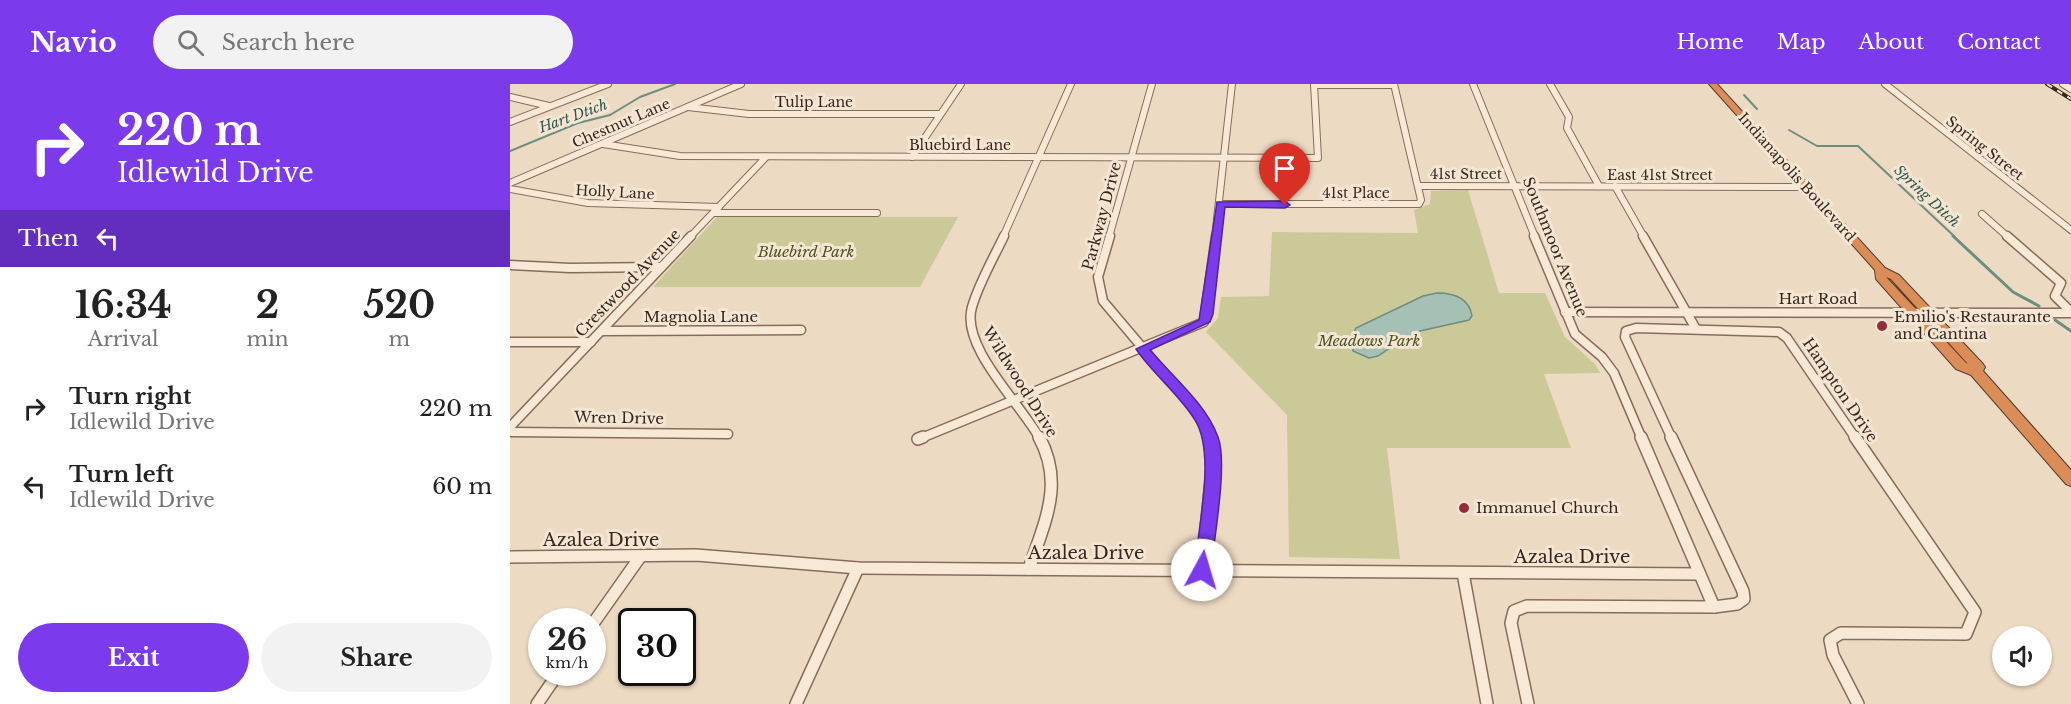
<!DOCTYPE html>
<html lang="en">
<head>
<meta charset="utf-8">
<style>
  :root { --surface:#fff; --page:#f2f2f2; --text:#222; --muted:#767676; --accent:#7c3aed }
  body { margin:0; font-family:"Libre Baskerville",serif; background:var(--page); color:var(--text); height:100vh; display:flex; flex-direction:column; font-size:22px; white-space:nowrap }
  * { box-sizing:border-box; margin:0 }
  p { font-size:20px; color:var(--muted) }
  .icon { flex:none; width:33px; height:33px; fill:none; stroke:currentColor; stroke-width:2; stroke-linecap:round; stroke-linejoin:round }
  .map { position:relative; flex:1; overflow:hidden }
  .panel { display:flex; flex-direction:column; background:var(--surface); width:510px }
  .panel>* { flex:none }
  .banner { background:#7c3aed; color:#fff; overflow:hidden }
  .fabs { position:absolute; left:1482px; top:542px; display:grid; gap:12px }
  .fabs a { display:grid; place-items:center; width:60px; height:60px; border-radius:50%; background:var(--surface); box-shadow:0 2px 4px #0004; font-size:30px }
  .speed { position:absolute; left:18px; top:524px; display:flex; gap:12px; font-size:30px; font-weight:700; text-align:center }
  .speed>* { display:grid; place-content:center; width:78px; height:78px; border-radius:50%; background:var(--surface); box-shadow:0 2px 4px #0004; line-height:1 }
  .speed small { font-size:15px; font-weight:400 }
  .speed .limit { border:3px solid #111; border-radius:9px; background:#fff; color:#111 }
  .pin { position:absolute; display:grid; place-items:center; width:51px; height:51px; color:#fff; margin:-62px -26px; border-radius:50% 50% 50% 0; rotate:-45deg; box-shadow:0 0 6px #0007 }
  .pin .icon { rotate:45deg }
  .me { position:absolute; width:66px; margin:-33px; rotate:6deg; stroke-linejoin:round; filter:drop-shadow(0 0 4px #0008) }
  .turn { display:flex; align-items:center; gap:21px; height:126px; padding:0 18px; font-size:27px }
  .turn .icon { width:78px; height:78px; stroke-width:2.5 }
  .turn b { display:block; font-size:42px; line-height:51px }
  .then { display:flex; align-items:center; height:57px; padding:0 18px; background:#0003; gap:12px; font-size:22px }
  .eta { display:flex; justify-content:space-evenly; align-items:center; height:102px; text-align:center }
  .eta b { font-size:36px; font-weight:700; line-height:42px }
  .action { display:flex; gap:12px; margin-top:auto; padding:12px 18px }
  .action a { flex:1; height:69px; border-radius:36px; background:var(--accent); color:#fff; font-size:24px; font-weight:700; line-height:69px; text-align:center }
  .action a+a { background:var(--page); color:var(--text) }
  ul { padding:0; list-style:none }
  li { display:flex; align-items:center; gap:18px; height:78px; padding:0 18px }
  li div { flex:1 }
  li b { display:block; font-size:22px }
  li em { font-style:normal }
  header { display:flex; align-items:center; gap:36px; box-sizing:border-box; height:84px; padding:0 30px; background:var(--accent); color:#fff }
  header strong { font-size:28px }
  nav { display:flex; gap:33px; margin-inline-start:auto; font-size:21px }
  .search { width:420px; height:54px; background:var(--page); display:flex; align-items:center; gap:15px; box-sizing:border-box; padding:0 21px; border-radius:33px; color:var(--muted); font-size:22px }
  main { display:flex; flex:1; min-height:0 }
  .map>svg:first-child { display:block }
</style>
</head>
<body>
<header>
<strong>Navio</strong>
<div class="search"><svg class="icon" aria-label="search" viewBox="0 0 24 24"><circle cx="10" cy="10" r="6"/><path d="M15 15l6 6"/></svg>Search here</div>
<nav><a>Home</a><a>Map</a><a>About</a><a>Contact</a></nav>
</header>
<main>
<section class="panel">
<div class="banner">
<div class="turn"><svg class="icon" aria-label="right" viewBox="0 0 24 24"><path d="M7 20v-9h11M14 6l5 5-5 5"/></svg><div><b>220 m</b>Idlewild Drive</div></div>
<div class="then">Then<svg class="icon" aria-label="left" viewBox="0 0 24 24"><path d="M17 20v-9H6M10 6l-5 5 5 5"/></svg></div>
</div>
<div class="eta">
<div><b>16:34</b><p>Arrival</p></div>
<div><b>2</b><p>min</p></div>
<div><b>520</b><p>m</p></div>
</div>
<ul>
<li><svg class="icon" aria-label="right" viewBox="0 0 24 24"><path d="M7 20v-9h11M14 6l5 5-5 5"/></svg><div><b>Turn right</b><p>Idlewild Drive</p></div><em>220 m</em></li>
<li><svg class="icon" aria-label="left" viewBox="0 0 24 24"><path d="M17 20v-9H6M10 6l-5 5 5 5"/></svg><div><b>Turn left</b><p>Idlewild Drive</p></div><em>60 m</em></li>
</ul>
<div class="action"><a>Exit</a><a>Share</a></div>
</section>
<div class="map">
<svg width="1561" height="620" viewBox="0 0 1561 620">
  <rect width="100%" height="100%" fill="#eddac3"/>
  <g fill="#cbc998">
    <path d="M 958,106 L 989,209 L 1035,209 L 1055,253 L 1085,280 L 1090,289 L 1034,290 L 1061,364 L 877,364 L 890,475 L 779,473 L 777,331 L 696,248 L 708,234 L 711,213 L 759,212 L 762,148 L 908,149 L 904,126 L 920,120 L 921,107 Z"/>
    <path d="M 207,133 L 448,133 L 410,203 L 143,203 Z"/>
  </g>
  <path fill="#a5c0b4" stroke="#6c8e81" stroke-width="1.5" d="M 927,209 C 943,209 959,213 962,232 L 959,236 L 910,247 L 890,257 L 868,272 L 859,274 L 843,267 L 843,251 L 846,244 L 913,212 Z"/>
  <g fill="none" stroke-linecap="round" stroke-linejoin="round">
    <g stroke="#6c8e81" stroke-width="2">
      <path d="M 1234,11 L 1247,25"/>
      <path d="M 1279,46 L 1307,62 L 1348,62 L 1445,153"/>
      <path d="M 0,67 L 68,39 L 100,31 L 130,13 L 165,0"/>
    </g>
    <g stroke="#6c8e81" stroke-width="3">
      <path d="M 1443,152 L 1503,208 L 1529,222"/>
      <path d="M 1545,236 L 1561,247"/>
    </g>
    <defs>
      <g id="minor-far2">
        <path d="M 963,0 L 1025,153"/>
        <path d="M 1040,0 L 1059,33 L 1057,44 L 1089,102"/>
        <path d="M 1375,0 L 1561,146"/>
        <path d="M 1553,0 L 1561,5"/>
        <path d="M 804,1 L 884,1"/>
        <path d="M 0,13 L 39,22"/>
        <path d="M 178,23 L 239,30 L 430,30"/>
        <path d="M 0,38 L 98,0"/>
        <path d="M 93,60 L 170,72 L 808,74 L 804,0"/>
        <path d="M 402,73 L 451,0"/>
        <path d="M 0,99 L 231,0"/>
        <path d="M 908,102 L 1296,103"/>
        <path d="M 1105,102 L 1134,153"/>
        <path d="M 0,105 L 78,119 L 209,123"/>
        <path d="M 710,120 L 909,120 L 911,116 L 884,0"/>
        <path d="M 204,129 L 367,129"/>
        <path d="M 1472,130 L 1498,153"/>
        <path d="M 180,153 L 256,73"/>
        <path d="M 493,153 L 561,0"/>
        <path d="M 599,153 L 642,0"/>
        <path d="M 705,153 L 722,0"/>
      </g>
      <g id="minor-far1">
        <path d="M 494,152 C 483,175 469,199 462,223 C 450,263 512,321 530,355"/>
        <path d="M 600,152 L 588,193 L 593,217 L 691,333 L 701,355"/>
        <path d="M 1024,152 L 1065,250 L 1092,273 L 1104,289 L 1132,355"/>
        <path d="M 1133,152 L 1186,245"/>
        <path d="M 1497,152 L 1551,199 L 1545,212 L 1561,228"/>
        <path d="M 0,181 L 60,184 L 151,183"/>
        <path d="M 1055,228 L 1561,229"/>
        <path d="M 92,247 L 291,246"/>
        <path d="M 0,258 L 81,258"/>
        <path d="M 0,343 L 181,152"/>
        <path d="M 0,348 L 218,350"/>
        <path d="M 409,355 L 694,238 L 706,152"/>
        <path d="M 1162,355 L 1115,253 L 1116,247 L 1126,244 L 1269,248 L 1277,254 L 1346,355"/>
      </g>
      <g id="minor">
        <path d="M 1131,353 L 1204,523"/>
        <path d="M 1345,353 L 1465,528 L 1456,550 L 1331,549 L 1320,556 L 1323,571 L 1348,620"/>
        <path d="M 408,355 L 413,353"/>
        <path d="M 0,473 L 186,471 L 348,484 L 1189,490"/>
        <path d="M 519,485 C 534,439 555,400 529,353"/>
        <path d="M 692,486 L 703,376 L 700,353"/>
        <path d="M 953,489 L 977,620"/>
        <path d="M 82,541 L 130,473"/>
        <path d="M 27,620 L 49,588"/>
        <path d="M 286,620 L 348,484"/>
        <path d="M 1018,620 L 1001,539 L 1004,527 L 1017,522 L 1204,523 L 1227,520 L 1234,515 L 1233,507 L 1161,353"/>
      </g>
      <path id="highway" d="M 1199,0 L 1207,0 L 1375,184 L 1389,191 L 1473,280 L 1475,283 L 1473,287 L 1561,386 L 1561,402 L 1556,400 L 1461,291 L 1446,285 L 1366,195 L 1365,186 ZM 1376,193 L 1381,195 L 1458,280 L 1456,279 Z"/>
    </defs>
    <use href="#minor-far2" stroke="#876c5b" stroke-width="8"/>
    <use href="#minor-far1" stroke="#876c5b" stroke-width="11"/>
    <use href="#minor" stroke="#876c5b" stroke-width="14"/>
    <use href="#highway" stroke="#553b2f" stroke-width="2"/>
    <use href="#minor-far2" stroke="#f8e9d6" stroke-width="6"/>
    <use href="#minor-far1" stroke="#f8e9d6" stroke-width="8"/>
    <use href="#minor" stroke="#f8e9d6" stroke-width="11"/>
    <use href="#highway" fill="#da8d56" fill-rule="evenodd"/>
    <defs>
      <path id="rail" d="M 1537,0 L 1561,15"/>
    </defs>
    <use href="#rail" stroke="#37271e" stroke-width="4"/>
    <use href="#rail" stroke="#f4e6d3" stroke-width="2" stroke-dasharray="6" stroke-linecap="butt"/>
  </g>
  <path fill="#7c3aed" stroke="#51269a" stroke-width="1.5" d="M 707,118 L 775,117 L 780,121 L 775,124 L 715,123 L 703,230 L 700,238 L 640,266 C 663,293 696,320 708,353 C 718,380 704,454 701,486 L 698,490 L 686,490 L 684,486 C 688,446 706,369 685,336 C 669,310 643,290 626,265 L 689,236 Z"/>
  <g fill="#942c3c" stroke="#f4e6d3" stroke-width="2">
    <circle cx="1372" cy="242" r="6"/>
    <circle cx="954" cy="424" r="6"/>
  </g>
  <g text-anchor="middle" stroke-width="6" stroke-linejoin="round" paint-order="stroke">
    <g font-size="14" fill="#37271e" stroke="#f4e6d3">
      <text x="304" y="23">Tulip Lane</text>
      <text transform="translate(111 39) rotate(-23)" y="5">Chestnut Lane</text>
      <text x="450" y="66">Bluebird Lane</text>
      <text transform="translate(1475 64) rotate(38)" y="5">Spring Street</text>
      <text x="956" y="95">41st Street</text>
      <text x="1150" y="96">East 41st Street</text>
      <text transform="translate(1287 93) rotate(48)" y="5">Indianapolis Boulevard</text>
      <text transform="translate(105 108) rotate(3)" y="5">Holly Lane</text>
      <text x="846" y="114">41st Place</text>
    </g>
    <g font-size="14" font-style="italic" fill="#2e564e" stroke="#f4e6d3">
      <text transform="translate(63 32) rotate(-20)" y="5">Hart Dtich</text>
      <text transform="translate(1417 112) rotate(43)" y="5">Spring Ditch</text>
    </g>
    <g font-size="15" fill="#37271e" stroke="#f4e6d3">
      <text transform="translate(592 132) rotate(-75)" y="5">Parkway Drive</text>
      <text transform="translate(1045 163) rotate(68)" y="5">Southmoor Avenue</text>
      <text transform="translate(118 199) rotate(-46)" y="5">Crestwood Avenue</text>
      <text x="1308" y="220">Hart Road</text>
      <text x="191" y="238">Magnolia Lane</text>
      <text transform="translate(510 298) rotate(58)" y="5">Wildwood Drive</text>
      <text transform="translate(1330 306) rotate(56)" y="5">Hampton Drive</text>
      <text transform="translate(109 334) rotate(1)" y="5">Wren Drive</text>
    </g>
    <g font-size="15" font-style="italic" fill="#4e5325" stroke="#f4e6d3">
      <text x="296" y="173">Bluebird Park</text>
      <text x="859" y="262">Meadows Park</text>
    </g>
    <g font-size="15" fill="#37271e" stroke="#f4e6d3" text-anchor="start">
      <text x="1384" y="238">Emilio's Restaurante<tspan x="1384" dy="17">and Cantina</tspan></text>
      <text x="966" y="429">Immanuel Church</text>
    </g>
    <g font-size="18" fill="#37271e" stroke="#f4e6d3">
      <text x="91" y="462">Azalea Drive</text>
      <text x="576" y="475">Azalea Drive</text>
      <text x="1062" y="479">Azalea Drive</text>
    </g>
  </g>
</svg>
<div class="fabs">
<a><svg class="icon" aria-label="sound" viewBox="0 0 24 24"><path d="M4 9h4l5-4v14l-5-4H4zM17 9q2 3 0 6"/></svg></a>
</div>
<div class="speed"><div>26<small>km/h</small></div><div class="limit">30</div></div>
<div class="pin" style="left:775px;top:121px;background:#d93025"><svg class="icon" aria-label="arrive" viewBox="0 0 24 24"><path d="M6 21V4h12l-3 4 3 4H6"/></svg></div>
<svg class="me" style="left:692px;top:486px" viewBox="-20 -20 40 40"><circle r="19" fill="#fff"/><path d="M0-13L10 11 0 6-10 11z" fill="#7c3aed"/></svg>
</div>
</main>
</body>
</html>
